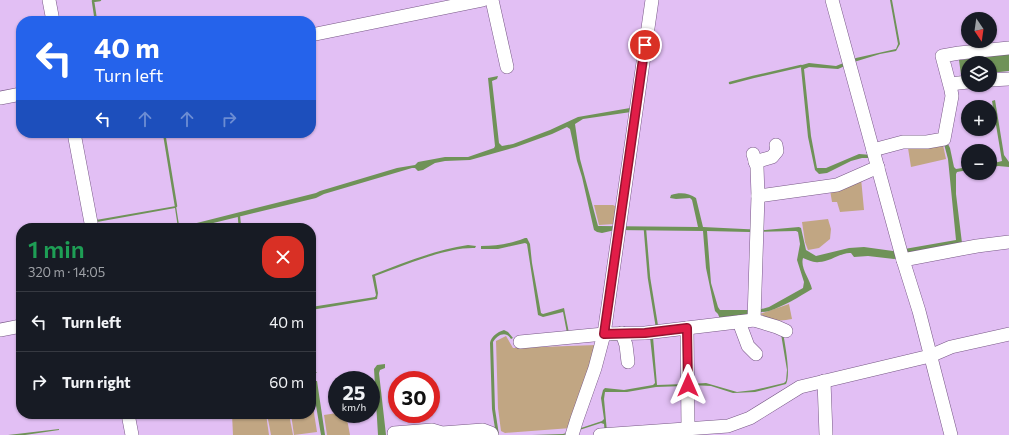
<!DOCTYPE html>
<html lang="en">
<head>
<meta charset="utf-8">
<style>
  :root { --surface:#171b24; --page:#20242c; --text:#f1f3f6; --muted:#9ea1a6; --line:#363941 }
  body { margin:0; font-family:Commissioner,sans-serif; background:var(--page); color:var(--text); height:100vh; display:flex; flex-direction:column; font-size:15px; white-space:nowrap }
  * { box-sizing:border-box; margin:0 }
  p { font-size:13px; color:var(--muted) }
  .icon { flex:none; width:22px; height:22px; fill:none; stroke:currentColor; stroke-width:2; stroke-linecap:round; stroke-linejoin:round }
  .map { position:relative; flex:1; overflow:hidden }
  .drawer { position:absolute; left:16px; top:223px; width:300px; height:196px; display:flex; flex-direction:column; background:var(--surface); border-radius:16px; box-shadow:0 1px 3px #0004 }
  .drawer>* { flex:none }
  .guide { position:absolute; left:16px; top:16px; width:300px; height:122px; border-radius:16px; box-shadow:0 1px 3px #0004; background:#2563eb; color:#fff; overflow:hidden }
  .needle { width:26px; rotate:167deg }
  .controls { position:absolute; left:961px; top:12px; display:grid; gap:8px }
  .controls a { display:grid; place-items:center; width:36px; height:36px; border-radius:50%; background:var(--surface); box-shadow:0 1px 3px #0004; font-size:20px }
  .speed { position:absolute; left:328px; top:371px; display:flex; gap:8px; font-size:20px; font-weight:700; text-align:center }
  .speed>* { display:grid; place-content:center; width:52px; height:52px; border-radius:50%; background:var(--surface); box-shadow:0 1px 3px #0004; line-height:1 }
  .speed small { font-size:10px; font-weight:400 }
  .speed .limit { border:6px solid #d22; background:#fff; color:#111 }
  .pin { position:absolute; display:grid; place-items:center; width:34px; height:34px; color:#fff; margin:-17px; border:2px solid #fff; border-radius:50%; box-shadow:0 1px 4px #0007 }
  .me { position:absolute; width:44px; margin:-22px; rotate:0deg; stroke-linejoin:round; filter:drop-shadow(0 0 3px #0008) }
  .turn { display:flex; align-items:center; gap:14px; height:84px; padding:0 12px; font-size:18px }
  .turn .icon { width:52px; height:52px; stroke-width:2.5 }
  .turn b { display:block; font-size:28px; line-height:34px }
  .lanes { display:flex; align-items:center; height:38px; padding:0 12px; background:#0003; justify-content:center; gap:20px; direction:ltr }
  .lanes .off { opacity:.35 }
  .round { display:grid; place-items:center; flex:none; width:42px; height:42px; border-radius:16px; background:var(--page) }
  .overview { display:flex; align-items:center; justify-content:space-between; height:68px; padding:0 12px }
  h1 { font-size:24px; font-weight:600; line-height:30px; color:#1e9e55 }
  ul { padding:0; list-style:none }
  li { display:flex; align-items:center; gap:12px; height:60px; padding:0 12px; border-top:1px solid var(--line) }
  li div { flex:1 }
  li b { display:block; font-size:15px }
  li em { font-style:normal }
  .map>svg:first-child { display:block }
</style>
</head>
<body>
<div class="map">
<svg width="1009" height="435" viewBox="0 0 1009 435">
  <rect width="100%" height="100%" fill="#e2bff4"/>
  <g fill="#c1a683">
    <path d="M 943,145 L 946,159 L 911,167 L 908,148 L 932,148 Z"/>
    <path d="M 861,178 L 864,210 L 840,212 L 837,202 L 832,202 L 830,190 Z"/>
    <path d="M 594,205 L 613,205 L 617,207 L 615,224 L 599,225 Z"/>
    <path d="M 828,219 L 831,229 L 830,239 L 819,248 L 808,250 L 805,242 L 802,222 Z"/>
    <path d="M 789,304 L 792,319 C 778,322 772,320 760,314 Z"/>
    <path d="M 506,336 L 513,348 L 596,345 L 571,428 L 505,433 L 501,431 L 498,408 L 496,341 Z"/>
    <path d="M 311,394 L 317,432 L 294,435 L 291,414 L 311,414 Z"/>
    <path d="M 337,413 L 346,414 L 350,435 L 327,435 L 324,415 Z"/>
    <path d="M 232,414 L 266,414 L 269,435 L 233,435 Z"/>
    <path d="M 267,414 L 289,414 L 293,435 L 271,435 Z"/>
  </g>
  <g fill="#6f9258" fill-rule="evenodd">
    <path d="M 890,0 L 892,0 L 900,44 L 896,51 L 880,54 L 854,62 L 838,69 L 809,67 L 804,69 L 811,136 L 817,168 L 826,168 L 859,154 L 872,155 L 893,150 L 873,158 L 862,158 L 851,161 L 827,173 L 819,174 L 815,170 L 808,137 L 801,68 L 802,65 L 809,63 L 836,66 L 856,58 L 896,49 L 898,44 Z"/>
    <path d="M 1009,54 L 1009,71 L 990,73 L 990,63 L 968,63 L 968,75 L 961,75 L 959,60 Z"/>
    <path d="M 498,76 L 497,79 L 492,81 L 499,143 L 502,146 L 513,144 L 550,130 L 578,117 L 630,108 L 631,112 L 583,119 L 575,124 L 580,159 L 598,226 L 698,227 L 692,200 L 690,198 L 676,199 L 670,198 L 671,195 C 680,192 689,193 696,198 L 703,227 L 765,230 L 799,227 L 801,228 L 806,250 L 816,256 L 849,248 L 864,247 L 893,251 L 956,240 L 948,159 L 944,144 L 947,142 L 950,148 L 954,167 L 956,169 L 968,167 L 968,170 L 957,172 L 956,174 L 956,194 L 962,243 L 894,259 L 868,256 L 854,257 L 851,253 C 841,252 830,262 819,262 C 813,263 809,260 803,258 C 800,268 810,279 812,289 C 799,297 784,306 769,311 C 760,313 751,312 744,317 L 756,325 L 773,332 L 755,327 L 745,327 L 653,337 L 657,385 L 684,384 L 684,386 L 656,387 L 627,392 L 605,392 L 604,399 L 607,432 L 605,435 L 604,424 L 601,423 L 564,435 L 532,435 L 563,434 L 602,421 L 604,419 L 601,398 L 603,390 L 605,388 L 624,390 L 653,385 L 655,383 L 650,337 L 611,341 L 610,339 L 720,319 L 718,314 L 715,311 L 706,268 L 703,231 L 615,230 L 602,233 L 597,232 L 594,230 L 582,177 L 577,161 L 570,129 L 567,127 L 552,134 L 516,147 L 470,160 L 445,161 L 435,163 L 423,170 L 418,171 L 415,168 L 412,168 L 324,194 L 316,198 L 201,226 L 178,228 L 175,208 L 97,222 L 96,220 L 176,206 L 179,225 L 181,227 L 316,193 L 320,191 L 397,168 L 415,165 L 418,162 L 445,157 L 468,157 L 494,148 L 495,146 L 488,78 ZM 707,231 L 749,232 L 796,231 L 798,232 L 800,244 L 797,260 L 804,282 L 803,288 L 769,307 L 758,310 L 720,310 L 718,307 L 711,283 Z"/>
    <path d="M 995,100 L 1004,155 L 1009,162 L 1009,167 L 998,166 L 990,167 L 990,164 L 1002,161 L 992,101 Z"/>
    <path d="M 525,238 L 527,238 L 530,244 L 532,263 L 541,313 L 543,314 L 564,308 L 569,333 L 567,333 L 563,312 L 543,317 L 538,315 L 527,244 L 525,243 L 498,249 L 481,249 L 481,246 C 497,246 510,244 525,238 Z"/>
    <path d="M 468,245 L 476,246 L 475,248 C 446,247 403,266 375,276 L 378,293 L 377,299 L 311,310 L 311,307 L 375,297 L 376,295 L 372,275 C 403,263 435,250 468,245 Z"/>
    <path d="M 504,330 L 508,332 L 513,338 L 511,339 C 506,330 497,335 493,342 L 495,409 L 499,435 L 496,435 L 492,409 L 490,343 C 491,337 497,332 504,330 Z"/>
    <path d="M 783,333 C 785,344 791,375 786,384 L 755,392 L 733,393 L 711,386 L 691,385 L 691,384 L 706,383 L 737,392 L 754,390 L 784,383 L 786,381 L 787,370 L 781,334 Z"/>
    <path d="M 385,364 L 385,368 L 380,370 L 379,373 L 386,435 L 378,435 L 374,369 L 377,365 Z"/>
    <path d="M 311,370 L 314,372 L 317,372 L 314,375 L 313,378 L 314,381 L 317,381 L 325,435 L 321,435 L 312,382 L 313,381 L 311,377 Z"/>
    <path d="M 59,429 L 59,430 L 25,435 L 8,435 Z"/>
  </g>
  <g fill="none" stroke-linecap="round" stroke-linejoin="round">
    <g stroke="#6f9258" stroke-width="2.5">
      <path d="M 96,21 L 93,1 L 100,0"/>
      <path d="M 730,83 L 753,77 L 801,66"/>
      <path d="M 112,133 L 112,136 L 133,133"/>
      <path d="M 164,133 L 176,206"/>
      <path d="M 239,217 L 240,228"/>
      <path d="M 645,230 L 649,278 L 657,327"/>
    </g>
    <defs>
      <g id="minor">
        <path d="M 49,0 L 53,21"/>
        <path d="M 492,0 L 507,67"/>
        <path d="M 832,0 L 903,260 L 919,311 L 951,435"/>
        <path d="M 311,35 L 483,0"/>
        <path d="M 990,80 L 1009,79"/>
        <path d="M 950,84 L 968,82"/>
        <path d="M 0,98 L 21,94"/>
        <path d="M 74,133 L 92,228"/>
        <path d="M 873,150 L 903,142 L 927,142 L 944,139 L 952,96 L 951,90 L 942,56 L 959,53 L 1009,48"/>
        <path d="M 753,154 L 757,167 L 758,196 L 754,320"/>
        <path d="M 755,162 L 772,157 L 777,151 L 776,145"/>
        <path d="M 758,196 L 837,185 L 878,167"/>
        <path d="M 903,260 L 977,246 L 1009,242"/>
        <path d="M 739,322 L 748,346 L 756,354"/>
        <path d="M 0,330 L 21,326"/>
        <path d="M 622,333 L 626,345 L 628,362"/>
        <path d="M 520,342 L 604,334 L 645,333 L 754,320 L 777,327 L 786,331"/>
        <path d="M 824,381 L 826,435"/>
        <path d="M 128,414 L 132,435"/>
        <path d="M 394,433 L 432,430 L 442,433 L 483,430 L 491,433 L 492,435"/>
        <path d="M 572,435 L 577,419 L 595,368 L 604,334 L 652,0"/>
        <path d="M 600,435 L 728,426 L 750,418 L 800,387 L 930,356 L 951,347 L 1009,334"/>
        <path d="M 686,435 L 688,428 L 687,328"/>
      </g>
    </defs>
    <use href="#minor" stroke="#775886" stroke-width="14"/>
    <use href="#minor" stroke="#fff" stroke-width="13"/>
  </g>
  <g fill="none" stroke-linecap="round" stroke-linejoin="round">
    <defs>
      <path id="route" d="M 645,45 L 604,334 L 645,333 L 687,328 L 688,385"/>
    </defs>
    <use href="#route" stroke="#92132f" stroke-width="10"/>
    <use href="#route" stroke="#e11d48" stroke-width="7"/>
  </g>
</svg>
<div class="controls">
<a><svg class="needle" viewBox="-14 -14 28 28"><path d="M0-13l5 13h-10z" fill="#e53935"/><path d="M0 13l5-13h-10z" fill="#9ea1a6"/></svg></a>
<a><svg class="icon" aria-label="layers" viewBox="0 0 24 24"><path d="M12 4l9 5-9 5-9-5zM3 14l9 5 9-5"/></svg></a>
<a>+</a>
<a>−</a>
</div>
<div class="speed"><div>25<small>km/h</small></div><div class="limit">30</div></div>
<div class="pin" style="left:645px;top:45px;background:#d93025"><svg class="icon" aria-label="arrive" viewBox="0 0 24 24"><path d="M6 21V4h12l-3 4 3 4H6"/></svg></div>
<svg class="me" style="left:688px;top:385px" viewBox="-20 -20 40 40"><path d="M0-17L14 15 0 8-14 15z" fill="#e11d48" stroke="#fff" stroke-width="4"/></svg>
<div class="guide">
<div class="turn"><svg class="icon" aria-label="left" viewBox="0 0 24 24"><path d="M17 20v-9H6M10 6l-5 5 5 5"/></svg><div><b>40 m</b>Turn left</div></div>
<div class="lanes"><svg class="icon" aria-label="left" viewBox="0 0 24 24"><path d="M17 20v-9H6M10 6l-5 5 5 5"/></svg><svg class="icon off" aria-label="ahead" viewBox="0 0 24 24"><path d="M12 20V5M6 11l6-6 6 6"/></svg><svg class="icon off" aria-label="ahead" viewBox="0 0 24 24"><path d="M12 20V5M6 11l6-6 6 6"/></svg><svg class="icon off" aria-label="right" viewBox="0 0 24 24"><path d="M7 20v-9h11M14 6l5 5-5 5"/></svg></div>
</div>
<section class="drawer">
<div class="overview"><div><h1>1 min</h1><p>320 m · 14:05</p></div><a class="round" style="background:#d93025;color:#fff"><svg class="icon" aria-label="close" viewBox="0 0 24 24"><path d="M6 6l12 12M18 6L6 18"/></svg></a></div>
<ul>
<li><svg class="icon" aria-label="left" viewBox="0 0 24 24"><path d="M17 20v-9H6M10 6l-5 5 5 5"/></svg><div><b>Turn left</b></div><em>40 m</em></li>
<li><svg class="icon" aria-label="right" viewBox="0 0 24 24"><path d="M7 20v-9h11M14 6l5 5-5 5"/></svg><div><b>Turn right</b></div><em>60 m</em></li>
</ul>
</section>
</div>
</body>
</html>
